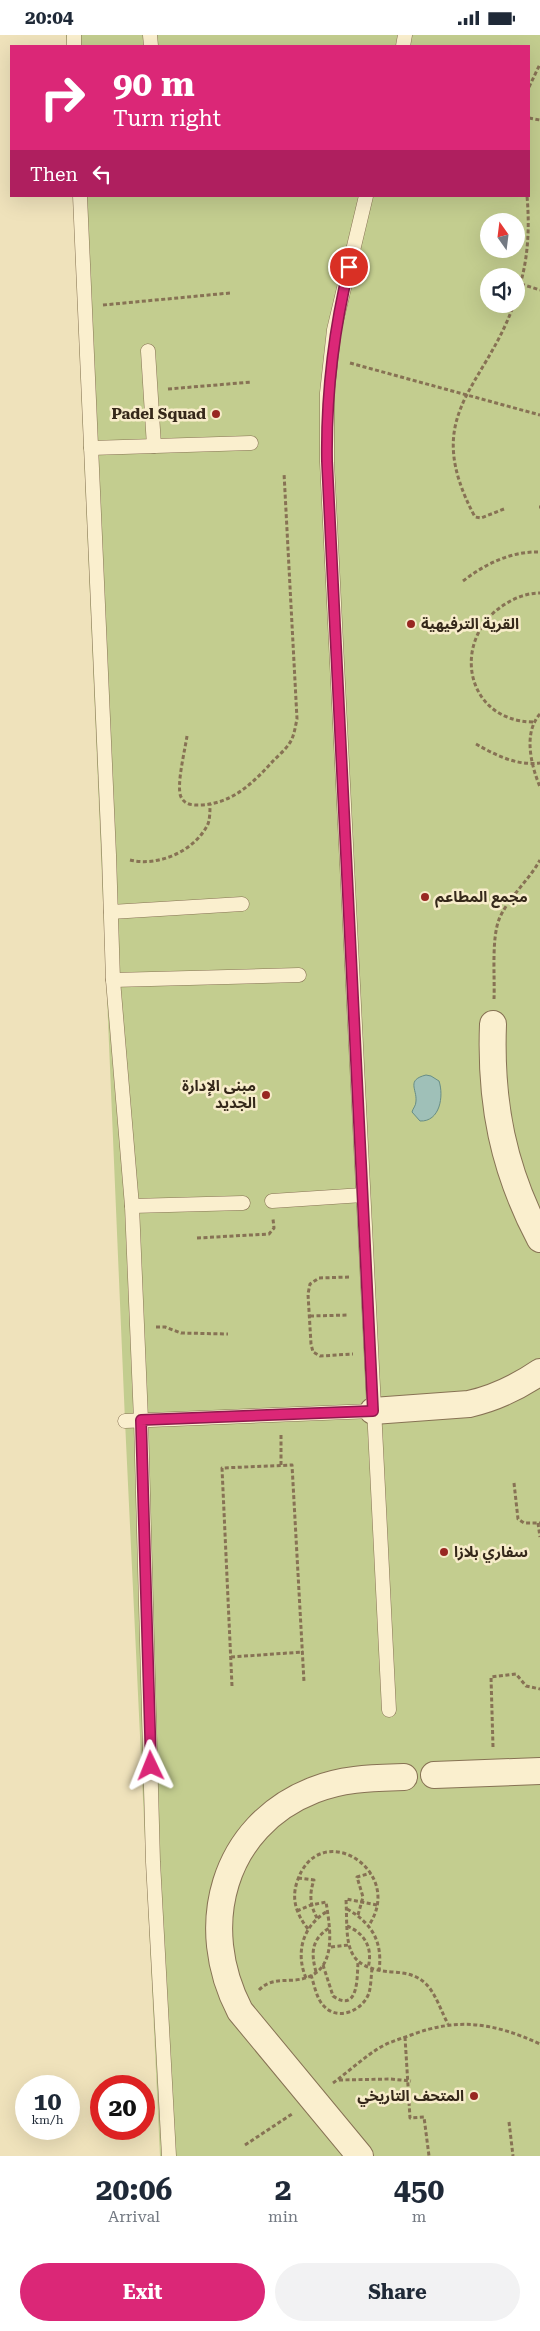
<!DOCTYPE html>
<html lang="en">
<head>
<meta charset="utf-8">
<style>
  :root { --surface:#fff; --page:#f2f2f3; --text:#1f2937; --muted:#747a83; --accent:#db2777 }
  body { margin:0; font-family:"Roboto Serif","Noto Sans Arabic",serif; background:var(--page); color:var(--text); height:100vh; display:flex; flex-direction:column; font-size:19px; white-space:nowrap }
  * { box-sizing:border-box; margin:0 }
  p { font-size:16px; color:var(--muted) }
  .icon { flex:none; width:28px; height:28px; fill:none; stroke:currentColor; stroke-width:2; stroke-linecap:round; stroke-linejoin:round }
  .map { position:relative; height:2121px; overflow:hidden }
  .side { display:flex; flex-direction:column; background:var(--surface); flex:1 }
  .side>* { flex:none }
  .banner { position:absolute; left:10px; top:10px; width:520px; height:152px; border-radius:0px; box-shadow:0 5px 20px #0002; background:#db2777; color:#fff; overflow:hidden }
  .needle { width:32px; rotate:346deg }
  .controls { position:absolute; left:480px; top:178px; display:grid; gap:10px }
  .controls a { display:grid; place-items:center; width:45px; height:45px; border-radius:50%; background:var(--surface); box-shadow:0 5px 20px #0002; font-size:25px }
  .speed { position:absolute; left:15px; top:2040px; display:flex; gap:10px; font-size:25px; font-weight:700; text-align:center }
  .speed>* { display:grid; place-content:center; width:65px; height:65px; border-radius:50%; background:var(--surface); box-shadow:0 5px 20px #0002; line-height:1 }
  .speed small { font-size:12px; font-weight:400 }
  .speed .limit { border:8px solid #d22; background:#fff; color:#111 }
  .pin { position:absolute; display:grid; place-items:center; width:42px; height:42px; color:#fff; margin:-21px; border:2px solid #fff; border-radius:50%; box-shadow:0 1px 5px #0007 }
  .me { position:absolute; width:55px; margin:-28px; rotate:358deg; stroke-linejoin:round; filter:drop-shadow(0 0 4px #0008) }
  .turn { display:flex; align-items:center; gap:18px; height:105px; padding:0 20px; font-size:22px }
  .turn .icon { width:65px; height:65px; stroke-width:2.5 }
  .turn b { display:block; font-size:35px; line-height:42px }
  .then { display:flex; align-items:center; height:48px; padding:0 20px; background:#0003; gap:10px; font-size:19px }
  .eta { display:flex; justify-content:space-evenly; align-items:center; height:85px; text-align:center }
  .eta b { font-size:30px; font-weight:700; line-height:35px }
  .action { display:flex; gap:10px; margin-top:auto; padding:10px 20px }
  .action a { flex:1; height:58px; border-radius:30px; background:var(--accent); color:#fff; font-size:20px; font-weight:700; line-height:58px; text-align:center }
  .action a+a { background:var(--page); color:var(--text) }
  .status { display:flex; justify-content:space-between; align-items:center; height:35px; padding:0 25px; background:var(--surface); direction:ltr }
  .status svg { height:14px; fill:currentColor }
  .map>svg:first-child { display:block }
</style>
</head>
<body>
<div class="status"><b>20:04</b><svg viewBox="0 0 49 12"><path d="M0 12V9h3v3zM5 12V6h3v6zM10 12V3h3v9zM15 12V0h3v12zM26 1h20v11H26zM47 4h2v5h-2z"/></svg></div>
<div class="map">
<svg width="540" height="2121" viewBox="0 0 540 2121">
  <rect width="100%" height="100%" fill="#efe2bb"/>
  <path fill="#c3cd8f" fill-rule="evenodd" d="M 66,0 L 540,0 L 540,2121 L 160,2121 L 125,1386 L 73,161 L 529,161 L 529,11 L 67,11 ZM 489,186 L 516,186 L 516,214 L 489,214 ZM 489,241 L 516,241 L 516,269 L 489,269 Z"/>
  <path fill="#9fc0b8" stroke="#678d86" d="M 426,1040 L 431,1041 L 439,1046 C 444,1061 440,1087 420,1086 L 412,1077 C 413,1073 416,1071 416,1066 C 417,1054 406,1045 426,1040 Z"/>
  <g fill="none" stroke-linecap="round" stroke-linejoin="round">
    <defs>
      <g id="lane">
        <path d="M 74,0 L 74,11"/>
        <path d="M 150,0 L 151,11"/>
        <path d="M 403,11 L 405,0"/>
        <path d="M 80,161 L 109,820 L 113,945 L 132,1171 L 141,1385 L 153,1827 L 169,2121"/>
        <path d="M 366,161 L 334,295 L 327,358 L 327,427 L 389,1675"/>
        <path d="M 148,316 L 154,411"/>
        <path d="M 91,413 L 251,408"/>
        <path d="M 111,877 L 242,869"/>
        <path d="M 113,945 L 299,940"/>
        <path d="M 272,1166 L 363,1160"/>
        <path d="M 132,1171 L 243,1168"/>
        <path d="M 125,1386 L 373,1376"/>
      </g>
      <g id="street">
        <path d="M 493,989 C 490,1068 503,1134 540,1204"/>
        <path d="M 373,1376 L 469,1369 C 496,1363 518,1352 540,1337"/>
        <path d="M 434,1740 L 540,1736"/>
        <path d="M 360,2121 L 240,1976 C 196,1892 222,1791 314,1755 C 343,1743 374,1743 404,1742"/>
      </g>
    </defs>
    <use href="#lane" stroke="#877254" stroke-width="15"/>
    <use href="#street" stroke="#877254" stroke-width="28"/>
    <g stroke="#877254" stroke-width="3" stroke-dasharray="4 2.5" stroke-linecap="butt">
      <path d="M 529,52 L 540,29"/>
      <path d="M 529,83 L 540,85"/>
      <path d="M 521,249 L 540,255"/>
      <path d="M 516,262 C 528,230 530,195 527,161"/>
      <path d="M 103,270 L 230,258"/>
      <path d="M 350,328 L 540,380"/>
      <path d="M 168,354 L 252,347"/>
      <path d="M 539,472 L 540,472"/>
      <path d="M 504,474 L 481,483 L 475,482 C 420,379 483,356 514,269"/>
      <path d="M 463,546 C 485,529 511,516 540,517"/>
      <path d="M 540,679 C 523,698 531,730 540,752"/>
      <path d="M 533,687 C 463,686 450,601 507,568 C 517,562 528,558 540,558"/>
      <path d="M 187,701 C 185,715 176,751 181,762 C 185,770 192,770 200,770 C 232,769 253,748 273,726 C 278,721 285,715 289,709 C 294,702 295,693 297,684 L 284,438"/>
      <path d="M 476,709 C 495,720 517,731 540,728"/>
      <path d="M 130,825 C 158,832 195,816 208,789 C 210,783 210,776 210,769"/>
      <path d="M 494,964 C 495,941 491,902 500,882 C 510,861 529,845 540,825"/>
      <path d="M 197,1203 L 269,1199 L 274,1193 L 273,1184"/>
      <path d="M 349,1242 L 319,1243 L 310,1249 L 308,1259 L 311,1309 L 313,1317 L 320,1321 L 353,1319"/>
      <path d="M 310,1281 L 349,1280"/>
      <path d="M 156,1292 L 165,1292 L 181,1298 L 228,1299"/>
      <path d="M 281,1400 L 281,1430"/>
      <path d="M 514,1448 L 518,1484 L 524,1488 L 540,1488"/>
      <path d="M 538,1488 L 540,1502"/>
      <path d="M 231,1622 L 303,1617"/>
      <path d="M 232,1651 L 222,1433 L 292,1430 L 304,1647"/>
      <path d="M 493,1712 L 491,1642 L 516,1639 L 526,1651 L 540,1654"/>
      <path d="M 298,1843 L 314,1845 C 309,1859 310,1870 317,1883"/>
      <path d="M 377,1870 L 346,1864 C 348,1907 341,1934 394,1937 C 406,1938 417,1940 426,1949 C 436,1959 441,1976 448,1989"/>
      <path d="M 347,1874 C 372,1888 383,1907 379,1936"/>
      <path d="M 358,1880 L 363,1862 L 357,1842 L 371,1838"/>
      <path d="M 347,1891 C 366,1899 373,1914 368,1933"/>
      <path d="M 308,1894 C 297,1880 291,1865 297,1847 C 318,1781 406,1835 369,1890"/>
      <path d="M 331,1912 L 349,1910"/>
      <path d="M 323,1930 L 333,1961 C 359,1979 357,1941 358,1927"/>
      <path d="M 316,1937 C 311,1918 311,1905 329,1893"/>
      <path d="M 311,1940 C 314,1949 316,1961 322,1969 C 336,1987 362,1977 369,1958 C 371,1951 371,1942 372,1934"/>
      <path d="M 306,1943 C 295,1917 303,1890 328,1876"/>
      <path d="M 259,1955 C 270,1944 281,1946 295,1945 C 338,1941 331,1898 326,1867 L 311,1870 L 297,1876"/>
      <path d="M 405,2002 L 410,2083 L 424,2082 L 429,2121"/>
      <path d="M 339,2045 L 391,2044 L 411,2046"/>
      <path d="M 333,2048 C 348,2037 363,2023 379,2013 C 389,2007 400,2004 411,2000 C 459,1982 494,1988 540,2009"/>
      <path d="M 509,2087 L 513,2121"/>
      <path d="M 245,2110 L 292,2079"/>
    </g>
    <use href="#lane" stroke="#faefce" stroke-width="14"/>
    <use href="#street" stroke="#faefce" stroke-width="26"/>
  </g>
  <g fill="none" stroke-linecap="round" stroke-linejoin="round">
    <defs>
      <path id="route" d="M 151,1731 L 141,1385 L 373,1376 L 327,426 C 326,358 333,298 349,232"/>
    </defs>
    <use href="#route" stroke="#8e194d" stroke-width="12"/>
    <use href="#route" stroke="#db2777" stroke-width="9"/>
  </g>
  <g fill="#982722" stroke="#f7ecca" stroke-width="2">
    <circle cx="216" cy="379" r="5"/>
    <circle cx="411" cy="589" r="5"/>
    <circle cx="425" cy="862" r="5"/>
    <circle cx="266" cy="1060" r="5"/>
    <circle cx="444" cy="1517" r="5"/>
    <circle cx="474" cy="2061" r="5"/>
  </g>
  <g text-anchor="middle" stroke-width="5" stroke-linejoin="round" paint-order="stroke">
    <g font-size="15" font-weight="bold" fill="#35281a" stroke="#f7ecca" text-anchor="end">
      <text x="206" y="384">Padel Squad</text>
      <text x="421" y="594" text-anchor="start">القرية الترفيهية</text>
      <text x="435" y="867" text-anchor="start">مجمع المطاعم</text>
      <text x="256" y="1056">مبنى الإدارة<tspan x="256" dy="17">الجديد</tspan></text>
      <text x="454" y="1522" text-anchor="start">سفاري بلازا</text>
      <text x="464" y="2066">المتحف التاريخي</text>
    </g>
  </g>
</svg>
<div class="controls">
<a><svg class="needle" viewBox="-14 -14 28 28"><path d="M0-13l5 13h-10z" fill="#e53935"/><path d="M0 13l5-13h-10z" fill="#747a83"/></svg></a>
<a><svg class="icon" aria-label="sound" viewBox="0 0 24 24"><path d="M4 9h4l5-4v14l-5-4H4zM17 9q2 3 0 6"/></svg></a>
</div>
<div class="speed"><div>10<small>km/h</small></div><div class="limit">20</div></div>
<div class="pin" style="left:349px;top:232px;background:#d93025"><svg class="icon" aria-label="arrive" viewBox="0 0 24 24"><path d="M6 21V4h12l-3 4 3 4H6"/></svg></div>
<svg class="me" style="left:151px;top:1731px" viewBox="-20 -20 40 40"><path d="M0-17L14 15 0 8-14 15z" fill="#db2777" stroke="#fff" stroke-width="4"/></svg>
<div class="banner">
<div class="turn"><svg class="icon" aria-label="right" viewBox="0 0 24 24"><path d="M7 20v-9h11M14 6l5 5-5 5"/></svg><div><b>90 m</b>Turn right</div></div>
<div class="then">Then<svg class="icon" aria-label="left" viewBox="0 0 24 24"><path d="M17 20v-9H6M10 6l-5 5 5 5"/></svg></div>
</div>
</div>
<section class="side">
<div class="eta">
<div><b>20:06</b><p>Arrival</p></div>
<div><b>2</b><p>min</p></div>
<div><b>450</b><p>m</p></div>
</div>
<div class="action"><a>Exit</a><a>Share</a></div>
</section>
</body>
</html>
